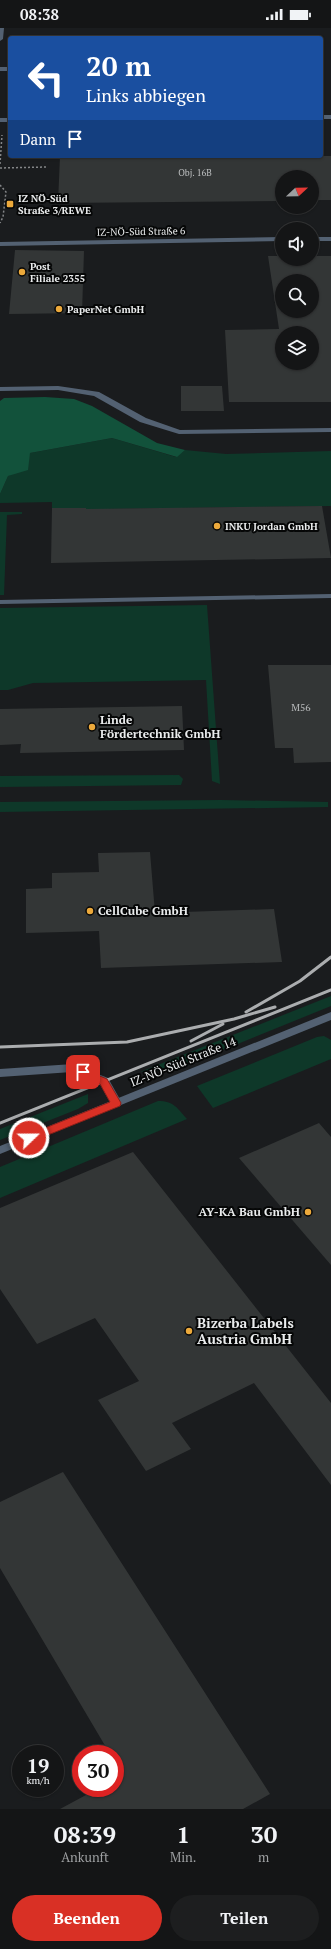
<!DOCTYPE html>
<html lang="de">
<head>
<meta charset="utf-8">
<style>
  :root { --surface:#141516; --page:#1d1e1f; --text:#f1f3f6; --muted:#9d9fa1; --line:#333435; --accent:#d93025 }
  body { margin:0; font-family:"PT Serif",serif; background:var(--page); color:var(--text); height:100vh; display:flex; flex-direction:column; font-size:15px; white-space:nowrap }
  * { box-sizing:border-box; margin:0 }
  p { font-size:13px; color:var(--muted) }
  .icon { flex:none; width:22px; height:22px; fill:none; stroke:currentColor; stroke-width:2; stroke-linecap:round; stroke-linejoin:round }
  .map { position:relative; height:1781px; overflow:hidden }
  .panel { display:flex; flex-direction:column; background:var(--surface); flex:1 }
  .panel>* { flex:none }
  .guide { position:absolute; left:8px; top:8px; width:315px; height:122px; border-radius:4px; box-shadow:0 1px 3px #0004,0 0 0 1px var(--line); background:#1a4fa0; color:#fff; overflow:hidden }
  .needle { width:26px; rotate:68deg }
  .tools { position:absolute; left:275px; top:142px; display:grid; gap:8px }
  .tools a { display:grid; place-items:center; width:44px; height:44px; border-radius:50%; background:var(--surface); box-shadow:0 1px 3px #0004,0 0 0 1px var(--line); font-size:20px }
  .speed { position:absolute; left:12px; top:1717px; display:flex; gap:8px; font-size:20px; font-weight:700; text-align:center }
  .speed>* { display:grid; place-content:center; width:52px; height:52px; border-radius:50%; background:var(--surface); box-shadow:0 1px 3px #0004,0 0 0 1px var(--line); line-height:1 }
  .speed small { font-size:10px; font-weight:400 }
  .speed .limit { border:6px solid #d22; background:#fff; color:#111 }
  .pin { position:absolute; display:grid; place-items:center; width:34px; height:34px; color:#fff; margin:-17px; border-radius:8px; box-shadow:0 2px 6px #0006 }
  .me { position:absolute; width:44px; margin:-22px; rotate:68deg; stroke-linejoin:round; filter:drop-shadow(0 0 3px #0008) }
  .turn { display:flex; align-items:center; gap:14px; height:84px; padding:0 12px; font-size:18px }
  .turn .icon { width:52px; height:52px; stroke-width:2.5 }
  .turn b { display:block; font-size:28px; line-height:34px }
  .then { display:flex; align-items:center; height:38px; padding:0 12px; background:#0003; gap:8px; font-size:15px }
  .eta { display:flex; justify-content:space-evenly; align-items:center; height:68px; text-align:center }
  .eta b { font-size:24px; font-weight:600; line-height:28px }
  .cta { display:flex; gap:8px; margin-top:auto; padding:8px 12px }
  .cta a { flex:1; height:46px; border-radius:24px; background:var(--accent); color:#fff; font-size:16px; font-weight:600; line-height:46px; text-align:center }
  .cta a+a { background:var(--page); color:var(--text) }
  .status { display:flex; justify-content:space-between; align-items:center; height:28px; padding:0 20px; background:var(--surface); direction:ltr }
  .status svg { height:11px; fill:currentColor }
  .map>svg:first-child { display:block }
</style>
</head>
<body>
<div class="status"><b>08:38</b><svg viewBox="0 0 49 12"><path d="M0 12V9h3v3zM5 12V6h3v6zM10 12V3h3v9zM15 12V0h3v12zM26 1h20v11H26zM47 4h2v5h-2z"/></svg></div>
<div class="map">
<svg width="331" height="1781" viewBox="0 0 331 1781">
  <rect width="100%" height="100%" fill="#1a1c1e"/>
  <g fill="#0e3829">
    <path d="M 112,410 L 176,429 L 185,422 L 226,426 L 331,423 L 331,478 L 108,481 L 86,514 L 86,480 L 52,480 L 52,474 L 0,475 L 0,466 L 8,448 L 21,442 L 30,425 Z"/>
    <path d="M 0,484 L 22,484 L 22,486 L 7,487 L 4,567 L 0,567 Z"/>
    <path d="M 207,577 L 220,756 L 212,753 L 206,652 L 33,655 L 8,662 L 0,662 L 0,580 Z"/>
    <path d="M 179,747 L 183,751 L 181,757 L 0,759 L 0,748 Z"/>
    <path d="M 221,772 L 328,774 L 328,779 L 0,784 L 0,774 Z"/>
    <path d="M 331,968 L 331,978 L 176,1041 L 140,1044 Z"/>
    <path d="M 324,1008 L 331,1012 L 331,1031 L 213,1080 L 197,1058 L 317,1009 Z"/>
    <path d="M 88,1066 L 88,1075 L 78,1081 L 0,1112 L 0,1101 Z"/>
    <path d="M 158,1073 C 174,1073 177,1080 187,1091 L 0,1170 L 0,1139 Z"/>
  </g>
  <path fill="#12523b" d="M 45,369 L 74,371 L 92,378 L 157,415 L 185,422 L 177,429 L 112,410 L 30,425 L 28,442 L 8,448 L 0,466 L 0,373 L 4,370 Z"/>
  <g fill="#333636" fill-rule="evenodd">
    <path d="M 60,128 L 331,128 L 331,172 L 312,172 L 312,149 L 282,149 L 282,173 L 58,175 Z"/>
    <path d="M 15,222 L 84,223 L 82,285 L 9,286 Z"/>
    <path d="M 268,228 L 282,228 L 282,231 L 312,231 L 312,228 L 331,228 L 331,374 L 229,374 L 225,302 L 279,301 ZM 282,253 L 312,253 L 312,283 L 282,283 ZM 282,305 L 312,305 L 312,335 L 282,335 Z"/>
    <path d="M 181,358 L 222,358 L 224,383 L 181,383 Z"/>
    <path d="M 322,478 L 331,530 L 51,535 L 52,480 L 86,480 L 86,481 Z"/>
    <path d="M 268,637 L 331,637 L 331,734 L 294,735 L 293,720 L 275,720 Z"/>
    <path d="M 182,678 L 184,722 L 20,725 L 21,716 L 0,717 L 0,681 Z"/>
    <path d="M 150,824 L 155,885 L 274,881 L 282,934 L 101,940 L 99,903 L 26,905 L 26,861 L 52,860 L 52,845 L 99,844 L 98,825 Z"/>
    <path d="M 319,1095 L 331,1109 L 331,1237 L 239,1130 Z"/>
    <path d="M 133,1124 L 331,1375 L 331,1457 L 254,1355 L 172,1395 L 191,1421 L 146,1443 L 98,1372 L 139,1353 L 95,1290 L 37,1316 L 0,1261 L 0,1180 Z"/>
    <path d="M 63,1444 L 270,1766 L 243,1781 L 60,1781 L 99,1760 L 115,1760 L 115,1751 L 123,1747 L 115,1734 L 115,1726 L 110,1726 L 0,1540 L 0,1474 Z"/>
  </g>
  <g fill="none" stroke-linecap="round" stroke-linejoin="round">
    <g stroke="#848688" stroke-width="1.5" stroke-dasharray="2 2" stroke-linecap="butt">
      <path d="M 0,136 L 2,107"/>
      <path d="M 0,140 L 47,139"/>
      <path d="M 0,157 L 6,164 L 3,189 L 0,195"/>
    </g>
    <g fill="#536172" fill-rule="evenodd">
      <rect x="0" y="39" width="10" height="4"/>
      <rect x="321" y="87" width="10" height="4"/>
      <rect x="0" y="90" width="10" height="4"/>
      <path d="M 58,358 L 99,364 L 146,390 L 180,402 L 331,400 L 331,404 L 179,406 L 140,394 L 94,368 L 58,362 L 0,363 L 0,359 Z"/>
      <path d="M 331,566 L 331,570 L 0,576 L 0,572 Z"/>
      <path d="M 73,1036 L 108,1050 L 122,1075 L 120,1078 L 112,1078 L 100,1056 L 72,1044 L 0,1049 L 0,1041 Z"/>
    </g>
    <g fill="#536172" fill-rule="evenodd">
      <path d="M 0,0 L 4,0 L 3,11 L 0,13 Z"/>
      <path d="M 282,209 L 282,213 L 0,218 L 0,214 Z"/>
      <rect x="312" y="209" width="19" height="4"/>
      <path d="M 331,984 L 331,992 L 0,1126 L 0,1118 Z"/>
    </g>
    <g stroke="#abadaf" stroke-width="3">
      <path d="M 246,984 L 300,953 L 331,929"/>
      <path d="M 191,1013 L 223,996"/>
      <path d="M 0,1019 L 127,1014 L 234,991 L 275,979"/>
      <path d="M 0,1095 L 331,962"/>
    </g>
  </g>
  <path fill="#d93025" stroke="#8d1f18" d="M 83,1041 L 107,1051 L 121,1075 L 120,1078 L 33,1113 L 25,1113 L 24,1110 L 25,1108 L 110,1074 L 100,1056 L 80,1047 L 78,1044 Z"/>
  <g fill="#eca93b" stroke="#060707" stroke-width="1.5">
    <rect x="6" y="172" width="8" height="8" rx="2"/>
    <circle cx="22" cy="244" r="4"/>
    <circle cx="59" cy="281" r="4"/>
    <circle cx="217" cy="498" r="4"/>
    <circle cx="92" cy="699" r="4"/>
    <circle cx="90" cy="883" r="4"/>
    <circle cx="308" cy="1184" r="4"/>
    <circle cx="189" cy="1303" r="4"/>
  </g>
  <g text-anchor="middle" stroke-width="4" stroke-linejoin="round" paint-order="stroke">
    <g font-size="9" fill="#bcbebf">
      <text x="195" y="148">Obj. 16B</text>
    </g>
    <g font-size="10" font-weight="bold" fill="#eaeced" stroke="#060707" text-anchor="start">
      <text x="18" y="174">IZ NÖ-Süd<tspan x="18" dy="12">Straße 3/REWE</tspan></text>
      <text x="30" y="242">Post<tspan x="30" dy="12">Filiale 2355</tspan></text>
      <text x="67" y="285">PaperNet GmbH</text>
      <text x="225" y="502">INKU Jordan GmbH</text>
    </g>
    <g font-size="10" fill="#eaeced" stroke="#060707">
      <text transform="translate(141 203) rotate(-1)" y="4">IZ-NÖ-Süd Straße 6</text>
    </g>
    <g font-size="10" fill="#bcbebf">
      <text x="301" y="683">M56</text>
    </g>
    <g font-size="12" font-weight="bold" fill="#eaeced" stroke="#060707" text-anchor="start">
      <text x="100" y="696">Linde<tspan x="100" dy="14">Fördertechnik GmbH</tspan></text>
      <text x="98" y="887">CellCube GmbH</text>
      <text x="300" y="1188" text-anchor="end">AY-KA Bau GmbH</text>
    </g>
    <g font-size="12" fill="#eaeced" stroke="#060707">
      <text transform="translate(183 1034) rotate(-22)" y="4">IZ-NÖ-Süd Straße 14</text>
    </g>
    <g font-size="14" font-weight="bold" fill="#eaeced" stroke="#060707" text-anchor="start">
      <text x="197" y="1300">Bizerba Labels<tspan x="197" dy="16">Austria GmbH</tspan></text>
    </g>
  </g>
</svg>
<div class="tools">
<a><svg class="needle" viewBox="-14 -14 28 28"><path d="M0-13l5 13h-10z" fill="#e53935"/><path d="M0 13l5-13h-10z" fill="#9d9fa1"/></svg></a>
<a><svg class="icon" aria-label="sound" viewBox="0 0 24 24"><path d="M4 9h4l5-4v14l-5-4H4zM17 9q2 3 0 6"/></svg></a>
<a><svg class="icon" aria-label="search" viewBox="0 0 24 24"><circle cx="10" cy="10" r="6"/><path d="M15 15l6 6"/></svg></a>
<a><svg class="icon" aria-label="layers" viewBox="0 0 24 24"><path d="M12 4l9 5-9 5-9-5zM3 14l9 5 9-5"/></svg></a>
</div>
<div class="speed"><div>19<small>km/h</small></div><div class="limit">30</div></div>
<div class="pin" style="left:83px;top:1044px;background:#d93025"><svg class="icon" aria-label="arrive" viewBox="0 0 24 24"><path d="M6 21V4h12l-3 4 3 4H6"/></svg></div>
<svg class="me" style="left:29px;top:1110px" viewBox="-20 -20 40 40"><circle r="17" fill="#d93025" stroke="#fff" stroke-width="3"/><path d="M0-11L8 9 0 5-8 9z" fill="#fff"/></svg>
<div class="guide">
<div class="turn"><svg class="icon" aria-label="left" viewBox="0 0 24 24"><path d="M17 20v-9H6M10 6l-5 5 5 5"/></svg><div><b>20 m</b>Links abbiegen</div></div>
<div class="then">Dann<svg class="icon" aria-label="arrive" viewBox="0 0 24 24"><path d="M6 21V4h12l-3 4 3 4H6"/></svg></div>
</div>
</div>
<section class="panel">
<div class="eta">
<div><b>08:39</b><p>Ankunft</p></div>
<div><b>1</b><p>Min.</p></div>
<div><b>30</b><p>m</p></div>
</div>
<div class="cta"><a>Beenden</a><a>Teilen</a></div>
</section>
</body>
</html>
